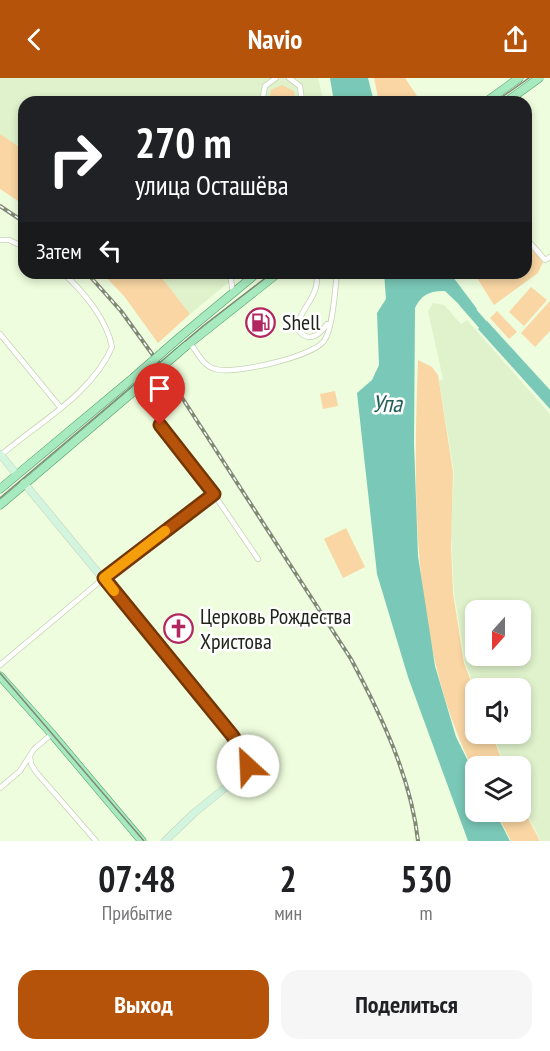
<!DOCTYPE html>
<html lang="ru">
<head>
<meta charset="utf-8">
<style>
  :root { --surface:#fff; --page:#f6f6f6; --text:#202124; --muted:#757577; --accent:#b45309 }
  body { margin:0; font-family:"PT Sans Narrow",sans-serif; background:var(--page); color:var(--text); height:100vh; display:flex; flex-direction:column; font-size:22px; white-space:nowrap }
  * { box-sizing:border-box; margin:0 }
  p { font-size:20px; color:var(--muted) }
  .icon { flex:none; width:33px; height:33px; fill:none; stroke:currentColor; stroke-width:2; stroke-linecap:round; stroke-linejoin:round }
  .map { position:relative; height:763px; overflow:hidden }
  .side { display:flex; flex-direction:column; background:var(--surface); flex:1 }
  .side>* { flex:none }
  .top-card { position:absolute; left:18px; top:18px; width:514px; height:183px; border-radius:18px; box-shadow:0 3px 9px #0003; background:#202124; color:#fff; overflow:hidden }
  .needle { width:39px; rotate:201deg }
  .tools { position:absolute; left:465px; top:522px; display:grid; gap:12px }
  .tools a { display:grid; place-items:center; width:66px; height:66px; border-radius:12px; background:var(--surface); box-shadow:0 3px 9px #0003; font-size:30px }
  .pin { position:absolute; display:grid; place-items:center; width:51px; height:51px; color:#fff; margin:-62px -26px; border-radius:50% 50% 50% 0; rotate:-45deg; box-shadow:0 0 6px #0007 }
  .pin .icon { rotate:45deg }
  .me { position:absolute; width:66px; margin:-33px; rotate:335deg; stroke-linejoin:round; filter:drop-shadow(0 0 4px #0008) }
  .turn { display:flex; align-items:center; gap:21px; height:126px; padding:0 18px; font-size:27px }
  .turn .icon { width:78px; height:78px; stroke-width:2.5 }
  .turn b { display:block; font-size:42px; line-height:51px }
  .then { display:flex; align-items:center; height:57px; padding:0 18px; background:#0003; gap:12px; font-size:22px }
  .eta { display:flex; justify-content:space-evenly; align-items:center; height:102px; text-align:center }
  .eta b { font-size:36px; font-weight:700; line-height:42px }
  .action { display:flex; gap:12px; margin-top:auto; padding:12px 18px }
  .action a { flex:1; height:69px; border-radius:18px; background:var(--accent); color:#fff; font-size:24px; font-weight:700; line-height:69px; text-align:center }
  .action a+a { background:var(--page); color:var(--text) }
  header { display:flex; justify-content:space-between; align-items:center; height:78px; padding:0 18px; background:var(--accent); color:#fff; font-size:27px; font-weight:700 }
  .map>svg:first-child { display:block }
</style>
</head>
<body>
<header><svg class="icon" aria-label="back" viewBox="0 0 24 24"><path d="M15 5l-7 7 7 7"/></svg>Navio<svg class="icon" aria-label="share" viewBox="0 0 24 24"><path d="M12 15V3M7 8l5-5 5 5M5 13v7h14v-7"/></svg></header>
<div class="map">
<svg width="550" height="763" viewBox="0 0 550 763">
  <rect width="100%" height="100%" fill="#eefddd"/>
  <g fill="#dff2cb" fill-rule="evenodd">
    <path d="M 0,0 L 318,0 L 324,24 L 24,24 L 24,72 L 0,56 Z"/>
    <path d="M 158,195 L 240,195 L 190,236 Z"/>
    <path d="M 433,225 L 444,227 L 461,246 L 467,242 L 550,336 L 550,763 L 541,763 L 521,724 L 520,688 L 505,688 L 493,656 L 520,656 L 520,610 L 475,611 L 465,584 L 454,514 L 451,456 L 454,394 L 439,303 L 443,301 L 428,233 ZM 476,532 L 520,532 L 520,578 L 476,578 Z"/>
  </g>
  <g fill="#f9d6a3">
    <path d="M 374,0 L 405,0 L 421,24 L 379,24 Z"/>
    <path d="M 282,7 L 294,13 L 295,24 L 269,24 L 271,12 Z"/>
    <path d="M 0,56 L 24,72 L 24,127 L 0,111 Z"/>
    <path d="M 527,166 L 543,184 L 538,195 L 494,227 L 474,195 L 526,195 Z"/>
    <path d="M 102,195 L 158,195 L 190,236 L 158,265 L 124,218 Z"/>
    <path d="M 531,209 L 547,222 L 524,248 L 509,234 Z"/>
    <path d="M 550,223 L 550,253 L 535,269 L 521,255 Z"/>
    <path d="M 497,233 L 517,254 L 509,261 L 490,240 Z"/>
    <path d="M 418,282 L 432,289 L 438,297 L 453,394 L 451,467 L 453,515 L 464,585 L 475,614 L 476,656 L 492,656 L 504,688 L 476,688 L 475,695 C 411,569 413,420 418,282 Z"/>
    <path d="M 335,313 L 338,328 L 323,331 L 320,316 Z"/>
    <path d="M 346,450 L 365,489 L 343,500 L 324,461 Z"/>
    <path d="M 521,727 L 540,763 L 511,763 L 496,734 L 520,734 Z"/>
  </g>
  <g fill="#7ac8b7">
    <path d="M 330,0 L 368,0 L 374,24 L 334,24 Z"/>
    <path d="M 384,195 L 450,195 L 477,231 L 470,237 L 445,213 C 430,213 422,216 415,230 L 414,365 L 418,478 L 435,588 L 456,659 L 475,697 L 476,734 L 495,734 L 510,763 L 468,763 L 408,599 L 377,496 L 357,315 L 372,302 L 379,287 L 377,235 L 386,221 Z"/>
    <path d="M 487,243 L 550,312 L 550,331 L 478,251 Z"/>
  </g>
  <g fill="none" stroke-linecap="round" stroke-linejoin="round">
    <path stroke="#7ac8b7" stroke-width="10" d="M 464,225 L 491,256"/>
    <defs>
      <g id="street">
        <path d="M 289,0 L 300,8 L 302,24"/>
        <path d="M 262,24 L 265,8 L 276,0"/>
        <path d="M 526,160 L 545,182 L 550,179"/>
        <path d="M 0,162 L 9,162 L 24,169"/>
        <path d="M 230,195 L 233,215"/>
        <path d="M 317,195 C 319,221 300,229 297,250 C 307,266 319,258 327,246"/>
        <path d="M 0,256 L 60,329"/>
        <path d="M 190,265 C 197,274 203,288 215,291 C 233,297 312,279 324,263 C 333,251 335,211 337,195"/>
        <path d="M 160,347 L 196,390 L 258,481"/>
        <path d="M 1,377 C 38,345 92,316 112,269 C 107,242 84,214 63,195"/>
        <path d="M 0,587 L 104,500 L 214,416"/>
        <path d="M 30,678 L 31,686 L 36,694 L 96,763"/>
        <path d="M 0,710 L 20,693 L 34,671 L 52,656"/>
      </g>
      <g id="secondary">
        <path d="M 0,376 L 17,397"/>
        <path d="M 24,405 L 232,657 L 248,681 L 246,693 L 194,735 L 165,763"/>
      </g>
      <g id="primary">
        <path d="M 486,24 L 519,0"/>
        <path d="M 506,24 L 539,0"/>
        <path d="M 180,259 L 257,195"/>
        <path d="M 186,268 L 278,195"/>
        <path d="M 0,411 L 133,300"/>
        <path d="M 0,427 L 140,308"/>
        <path d="M 0,598 L 52,656 L 142,763"/>
      </g>
    </defs>
    <use href="#street" stroke="#c5d3b4" stroke-width="6"/>
    <use href="#secondary" stroke="#c5d3b4" stroke-width="8"/>
    <use href="#primary" stroke="#529c6a" stroke-width="9"/>
    <use href="#street" stroke="#fff" stroke-width="4.5"/>
    <use href="#secondary" stroke="#d3f4df" stroke-width="7"/>
    <use href="#primary" stroke="#a7eabf" stroke-width="8"/>
    <g stroke="#7f8974" stroke-width="1.5">
      <path d="M 495,24 L 529,0"/>
      <path d="M 0,420 L 203,248 L 272,195"/>
      <path d="M 0,595 L 144,763"/>
    </g>
    <defs>
      <g id="rail">
        <path d="M 0,128 L 24,144"/>
        <path d="M 87,195 L 121,233 L 168,298 L 351,581 C 381,637 411,699 418,763"/>
      </g>
    </defs>
    <use href="#rail" stroke="#7f8974" stroke-width="4"/>
    <use href="#rail" stroke="#fff" stroke-width="1.5" stroke-dasharray="4.5" stroke-linecap="butt"/>
    <defs>
      <g id="primary-bridge">
        <path d="M 133,300 L 180,259"/>
        <path d="M 140,308 L 186,268"/>
      </g>
    </defs>
    <use href="#primary-bridge" stroke="#529c6a" stroke-width="9" stroke-linecap="butt"/>
    <use href="#primary-bridge" stroke="#a7eabf" stroke-width="8"/>
  </g>
  <g fill="none" stroke-linecap="round" stroke-linejoin="round">
    <defs>
      <path id="route" d="M 160,347 L 214,416 L 104,500 L 232,657 L 248,681 L 248,688"/>
    </defs>
    <use href="#route" stroke="#753606" stroke-width="15"/>
    <use href="#route" stroke="#b45309" stroke-width="10"/>
    <path stroke="#f59e0b" stroke-width="10" d="M 114,513 L 104,500 L 165,453"/>
  </g>
  <defs>
    <symbol id="fuel-ring" viewBox="-11 -11 22 22"><circle r="9.5" fill="#fff" stroke="#b22661" stroke-width="1.5"/><path d="M-5.5-6h7V0h2V4h1.3V-2.5L3-4.5l.8-.8L6-3V5H2.5V1h-1V6h-7ZM-4.2-4.7v3.2H.2V-4.7Z" fill="#b22661"/></symbol>
    <symbol id="church-ring" viewBox="-11 -11 22 22"><circle r="9.5" fill="#fff" stroke="#b22661" stroke-width="1.5"/><path d="M-1.2-6h2.4v3.5h3.3v2.4h-3.3V6h-2.4V-.1h-3.3v-2.4h3.3Z" fill="#b22661"/></symbol>
  </defs>
  <g fill-rule="evenodd">
    <use href="#fuel-ring" x="244" y="228" width="33" height="33"/>
    <use href="#church-ring" x="162" y="534" width="33" height="33"/>
  </g>
  <g text-anchor="middle" stroke-width="5" stroke-linejoin="round" paint-order="stroke">
    <g font-size="22" fill="#1f2419" stroke="#fff" text-anchor="start">
      <text x="282" y="252">Shell</text>
      <text x="200" y="546">Церковь Рождества<tspan x="200" dy="25">Христова</tspan></text>
    </g>
    <g font-size="24" font-style="italic" fill="#226155" stroke="#fff">
      <text x="387" y="334">Упа</text>
    </g>
  </g>
</svg>
<div class="tools">
<a><svg class="needle" viewBox="-14 -14 28 28"><path d="M0-13l5 13h-10z" fill="#e53935"/><path d="M0 13l5-13h-10z" fill="#757577"/></svg></a>
<a><svg class="icon" aria-label="sound" viewBox="0 0 24 24"><path d="M4 9h4l5-4v14l-5-4H4zM17 9q2 3 0 6"/></svg></a>
<a><svg class="icon" aria-label="layers" viewBox="0 0 24 24"><path d="M12 4l9 5-9 5-9-5zM3 14l9 5 9-5"/></svg></a>
</div>
<div class="pin" style="left:160px;top:347px;background:#d93025"><svg class="icon" aria-label="arrive" viewBox="0 0 24 24"><path d="M6 21V4h12l-3 4 3 4H6"/></svg></div>
<svg class="me" style="left:248px;top:688px" viewBox="-20 -20 40 40"><circle r="19" fill="#fff"/><path d="M0-13L10 11 0 6-10 11z" fill="#b45309"/></svg>
<div class="top-card">
<div class="turn"><svg class="icon" aria-label="right" viewBox="0 0 24 24"><path d="M7 20v-9h11M14 6l5 5-5 5"/></svg><div><b>270 m</b>улица Осташёва</div></div>
<div class="then">Затем<svg class="icon" aria-label="left" viewBox="0 0 24 24"><path d="M17 20v-9H6M10 6l-5 5 5 5"/></svg></div>
</div>
</div>
<section class="side">
<div class="eta">
<div><b>07:48</b><p>Прибытие</p></div>
<div><b>2</b><p>мин</p></div>
<div><b>530</b><p>m</p></div>
</div>
<div class="action"><a>Выход</a><a>Поделиться</a></div>
</section>
</body>
</html>
